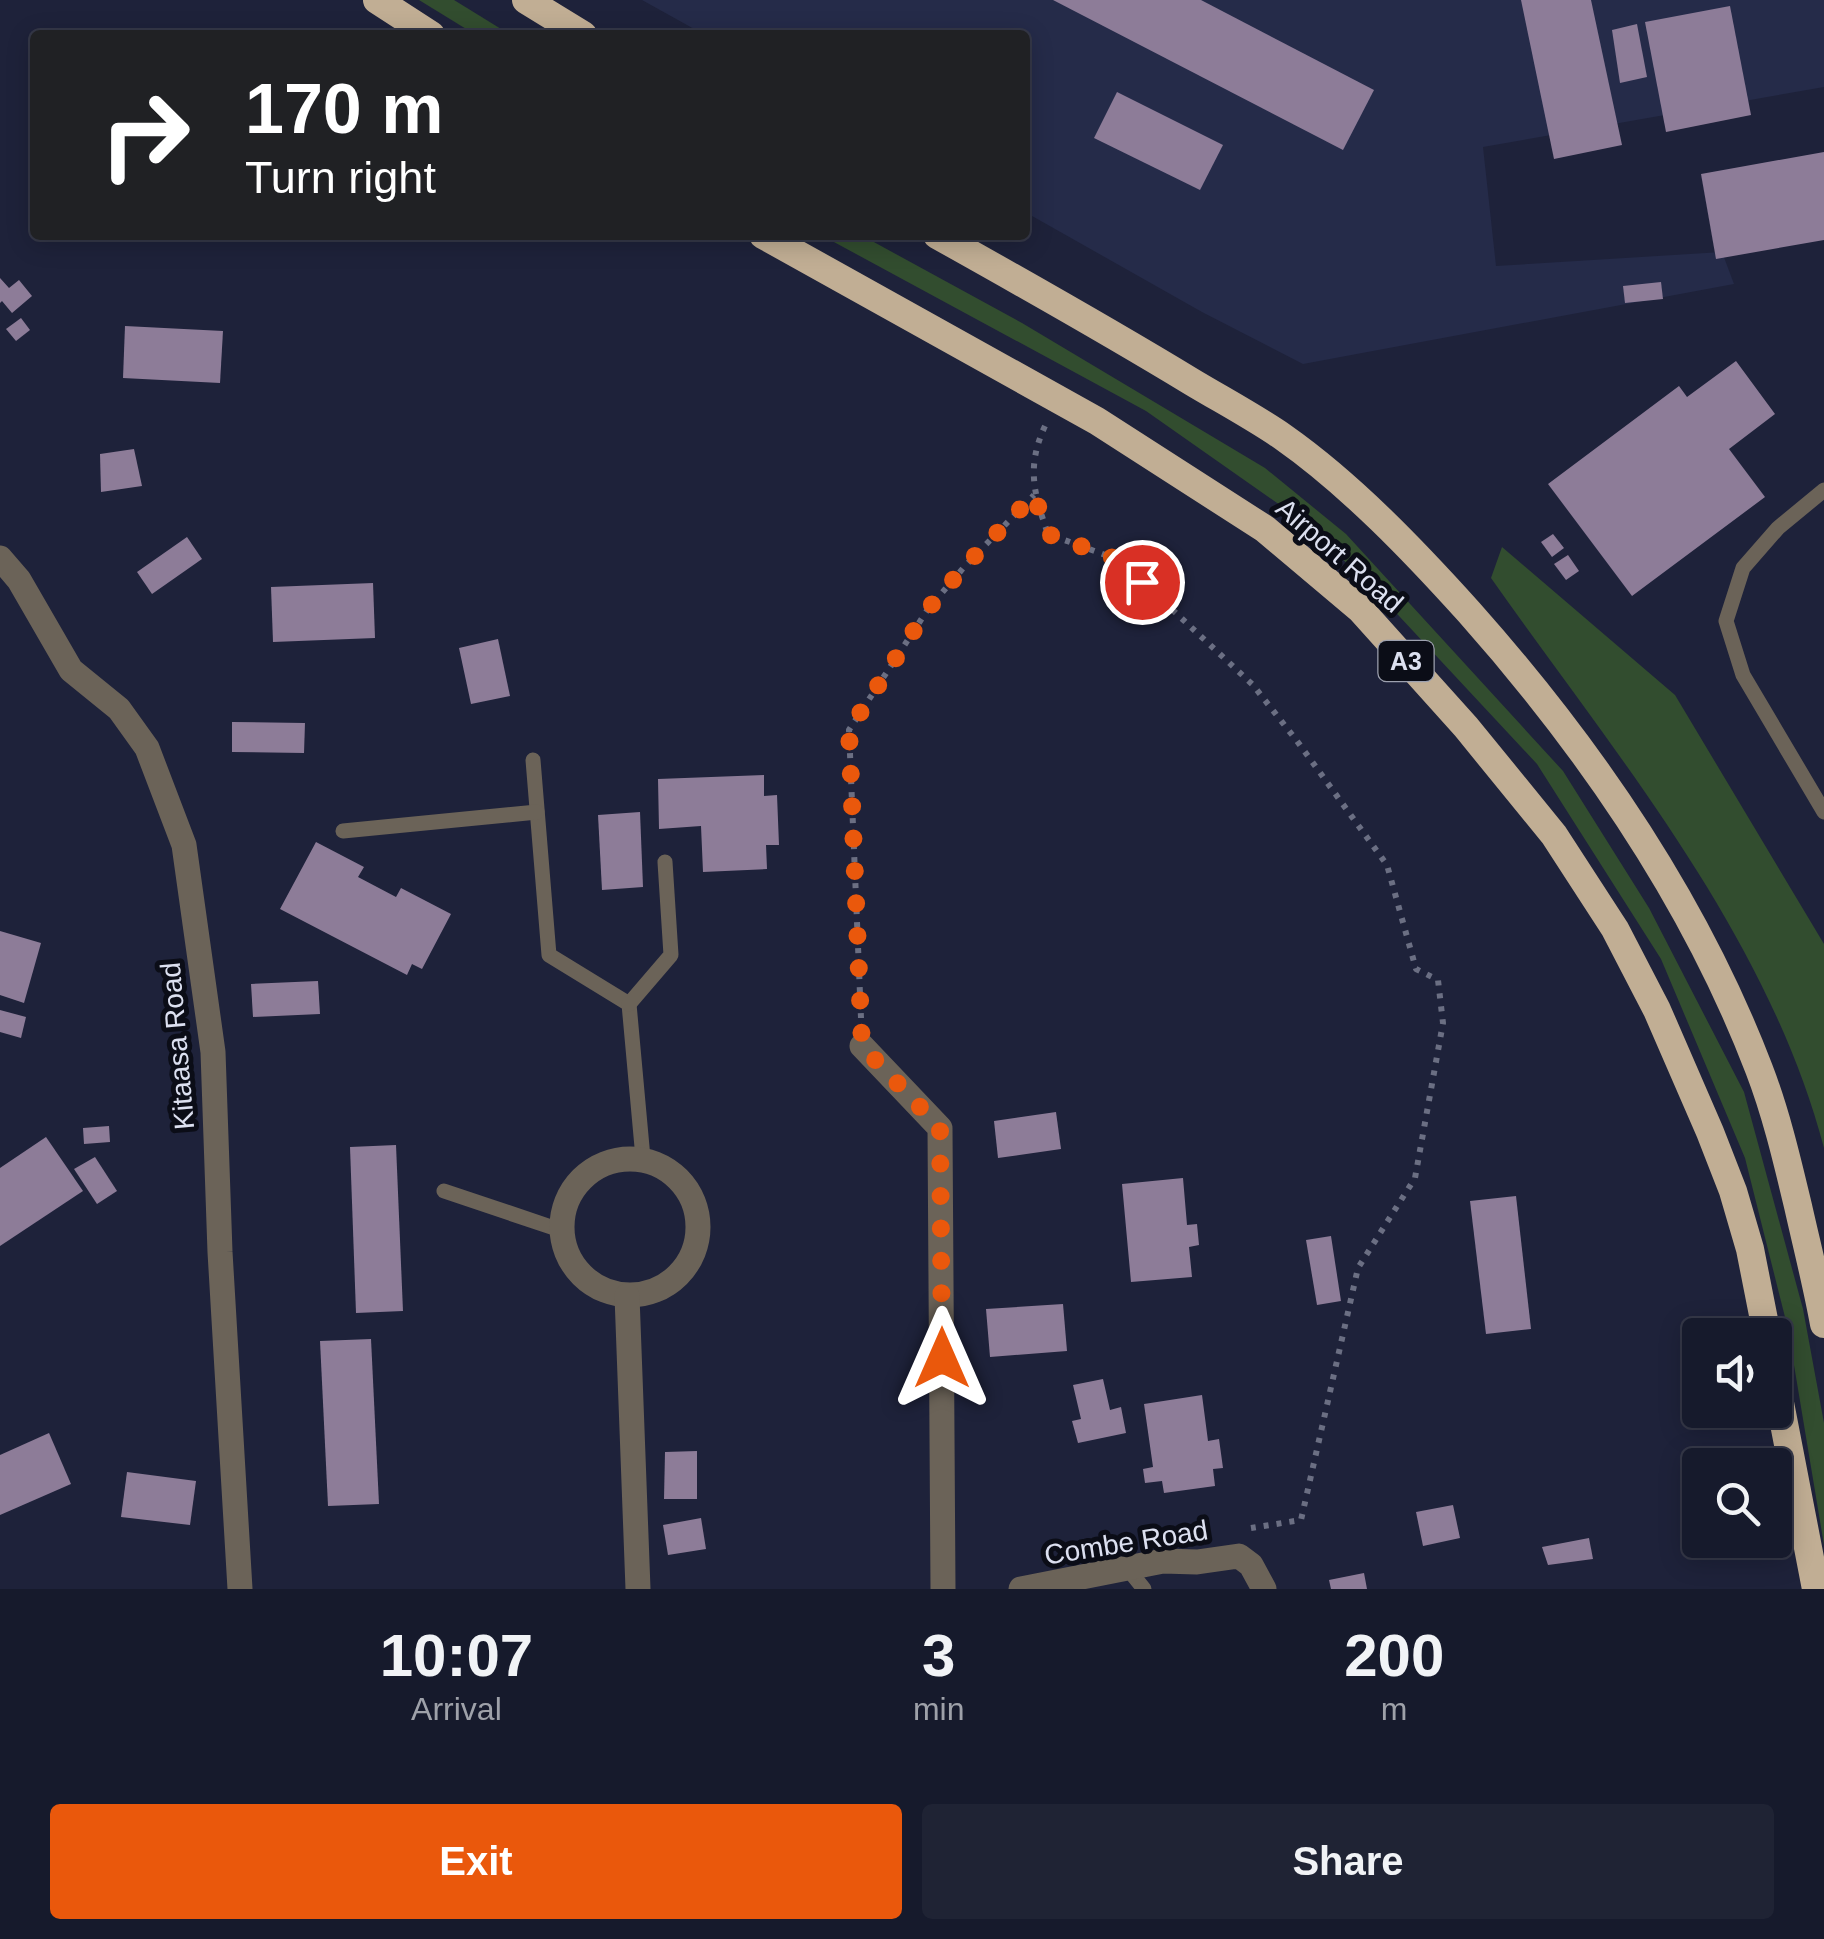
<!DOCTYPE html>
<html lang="en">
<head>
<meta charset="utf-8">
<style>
  :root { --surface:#161a2c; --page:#1f2334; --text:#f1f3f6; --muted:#9ea1a9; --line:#353848; --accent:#ea580c }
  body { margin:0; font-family:Arial,sans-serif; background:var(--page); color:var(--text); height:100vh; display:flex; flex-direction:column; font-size:38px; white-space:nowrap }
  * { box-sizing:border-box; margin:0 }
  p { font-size:32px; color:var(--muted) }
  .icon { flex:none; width:55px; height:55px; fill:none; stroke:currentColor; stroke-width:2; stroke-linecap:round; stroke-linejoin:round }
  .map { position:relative; height:1589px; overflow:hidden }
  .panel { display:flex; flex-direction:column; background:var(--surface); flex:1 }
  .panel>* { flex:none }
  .top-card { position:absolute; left:30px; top:30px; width:1000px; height:210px; border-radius:10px; box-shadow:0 5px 25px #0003,0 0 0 2px var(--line); background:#202124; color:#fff; overflow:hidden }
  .buttons { position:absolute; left:1682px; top:1318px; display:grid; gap:20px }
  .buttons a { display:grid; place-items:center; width:110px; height:110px; border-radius:10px; background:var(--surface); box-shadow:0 5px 25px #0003,0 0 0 2px var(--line); font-size:50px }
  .pin { position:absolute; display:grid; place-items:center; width:85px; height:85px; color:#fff; margin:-42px; border:5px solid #fff; border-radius:50%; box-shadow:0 2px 10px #0007 }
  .me { position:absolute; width:110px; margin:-55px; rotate:0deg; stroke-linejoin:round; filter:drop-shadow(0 0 8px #0008) }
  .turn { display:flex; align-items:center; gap:35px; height:210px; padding:0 50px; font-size:45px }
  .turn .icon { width:130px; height:130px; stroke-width:2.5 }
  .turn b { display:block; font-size:70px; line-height:85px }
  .eta { display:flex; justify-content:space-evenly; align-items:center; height:170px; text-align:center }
  .eta b { font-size:60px; font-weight:700; line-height:70px }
  .primary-button { display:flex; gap:20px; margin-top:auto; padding:20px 50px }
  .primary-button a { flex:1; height:115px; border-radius:10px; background:var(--accent); color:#fff; font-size:40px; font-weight:700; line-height:115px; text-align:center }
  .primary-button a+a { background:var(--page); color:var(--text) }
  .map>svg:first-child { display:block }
</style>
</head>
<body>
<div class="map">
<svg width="1824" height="1589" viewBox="0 0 1824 1589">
  <rect width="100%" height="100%" fill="#1e223a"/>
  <path fill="#252b49" d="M 642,0 L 1824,0 L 1824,87 L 1483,147 L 1496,266 L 1722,252 L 1734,284 L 1303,364 L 1202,312 L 1025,212 L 1025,35 L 705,35 Z"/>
  <g fill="#324d2f">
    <path d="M 419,0 L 454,0 L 511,35 L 476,35 Z"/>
    <path d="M 821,235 L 861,235 L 1022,323 L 1265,468 L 1346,534 L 1563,771 L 1649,908 L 1744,1092 L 1803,1309 L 1824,1423 L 1824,1545 L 1788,1329 L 1745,1158 L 1661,959 L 1537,764 L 1386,602 L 1307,524 L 1146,411 Z"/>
    <path d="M 1502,547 L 1675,695 L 1824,944 L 1824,1148 C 1767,933 1617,757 1491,578 Z"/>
  </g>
  <g fill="#8d7c98">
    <path d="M 1053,0 L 1201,0 L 1374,90 L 1343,150 Z"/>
    <path d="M 1521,0 L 1591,0 L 1622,145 L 1554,159 Z"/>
    <path d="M 1730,6 L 1751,115 L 1666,132 L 1645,22 Z"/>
    <path d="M 1637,24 L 1647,77 L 1620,83 L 1612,30 Z"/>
    <path d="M 1117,92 L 1223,145 L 1200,190 L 1094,138 Z"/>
    <path d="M 1824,152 L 1824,240 L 1716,259 L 1701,174 Z"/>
    <path d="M 0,278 L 9,288 L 19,280 L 32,296 L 12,313 L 2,301 L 0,303 Z"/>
    <path d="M 1661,282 L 1663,299 L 1625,303 L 1623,286 Z"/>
    <path d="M 21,318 L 30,330 L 16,341 L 6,329 Z"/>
    <path d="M 125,326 L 223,331 L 220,383 L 123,378 Z"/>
    <path d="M 1736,361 L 1775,414 L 1729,449 L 1765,497 L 1632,596 L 1548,484 L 1679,386 L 1687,397 Z"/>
    <path d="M 134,449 L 142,486 L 101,492 L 100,454 Z"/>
    <path d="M 1553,534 L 1564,548 L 1552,557 L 1541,542 Z"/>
    <path d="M 187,537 L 202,559 L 152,594 L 137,572 Z"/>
    <path d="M 1568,555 L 1579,571 L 1566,580 L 1554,564 Z"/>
    <path d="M 373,583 L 375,638 L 273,642 L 271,587 Z"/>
    <path d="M 498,639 L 510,696 L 471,704 L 459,648 Z"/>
    <path d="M 232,722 L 305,723 L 304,753 L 232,752 Z"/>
    <path d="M 764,775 L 764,796 L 777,795 L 779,845 L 766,845 L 767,869 L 703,872 L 701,826 L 659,829 L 658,779 Z"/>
    <path d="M 640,812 L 643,887 L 602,890 L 598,815 Z"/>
    <path d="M 316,842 L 364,867 L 358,877 L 396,897 L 401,888 L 451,914 L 422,969 L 412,964 L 407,975 L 280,909 Z"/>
    <path d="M 0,931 L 41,943 L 24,1003 L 0,995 Z"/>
    <path d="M 318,981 L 320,1014 L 253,1017 L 251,984 Z"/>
    <path d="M 0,1010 L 26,1017 L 21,1038 L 0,1032 Z"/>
    <path d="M 1056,1112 L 1061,1149 L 998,1158 L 994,1121 Z"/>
    <path d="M 109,1126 L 110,1142 L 84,1144 L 83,1128 Z"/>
    <path d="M 46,1137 L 83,1191 L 0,1246 L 0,1168 Z"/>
    <path d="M 396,1145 L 403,1311 L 356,1313 L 350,1147 Z"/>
    <path d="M 95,1157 L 117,1191 L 97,1204 L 74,1169 Z"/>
    <path d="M 1183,1178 L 1187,1225 L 1197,1224 L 1199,1245 L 1189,1247 L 1192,1277 L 1131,1282 L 1122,1184 Z"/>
    <path d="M 1516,1196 L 1531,1329 L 1486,1334 L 1470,1201 Z"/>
    <path d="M 1331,1236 L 1341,1301 L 1317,1305 L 1306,1240 Z"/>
    <path d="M 1063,1304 L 1067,1351 L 990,1357 L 986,1309 Z"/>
    <path d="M 371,1339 L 379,1504 L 328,1506 L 320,1341 Z"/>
    <path d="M 1103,1379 L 1110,1410 L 1121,1407 L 1126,1433 L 1078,1443 L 1072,1421 L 1081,1419 L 1073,1385 Z"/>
    <path d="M 1202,1395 L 1208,1441 L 1219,1439 L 1223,1468 L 1213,1469 L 1215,1486 L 1164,1493 L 1162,1481 L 1145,1483 L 1143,1469 L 1153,1467 L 1144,1404 Z"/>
    <path d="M 49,1433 L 71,1484 L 0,1515 L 0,1455 Z"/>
    <path d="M 697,1451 L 697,1499 L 664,1499 L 665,1452 Z"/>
    <path d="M 127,1472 L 196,1481 L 190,1525 L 121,1517 Z"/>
    <path d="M 1453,1505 L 1460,1538 L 1423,1546 L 1416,1512 Z"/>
    <path d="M 701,1518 L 706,1549 L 668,1555 L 663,1525 Z"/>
    <path d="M 1589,1538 L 1593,1559 L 1548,1565 L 1542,1547 Z"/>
    <path d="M 1364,1573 L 1367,1589 L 1331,1589 L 1329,1580 Z"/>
  </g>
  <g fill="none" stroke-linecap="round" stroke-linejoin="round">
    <g stroke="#6b6f83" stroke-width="6" stroke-dasharray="5 8" stroke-linecap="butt">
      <path d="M 1045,426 C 1026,467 1034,494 1048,534 L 1119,560 L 1253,685 L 1297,741 L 1387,865 L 1416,969 L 1438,980 L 1443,1023 L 1415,1178 L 1358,1268 L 1301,1520 L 1251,1528"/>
      <path d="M 861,1018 L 849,730 L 928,609 L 965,566 L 1034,495"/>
    </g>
    <g stroke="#6b6358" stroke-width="15">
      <path d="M 1824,490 L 1778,528 L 1743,568 L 1726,621 L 1743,675 L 1824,812"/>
      <path d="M 533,760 L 549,955 L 629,1004 L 643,1158"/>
      <path d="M 343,831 L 537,812"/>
      <path d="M 629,1004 L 671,955 L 665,862"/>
      <path d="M 444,1191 L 560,1230"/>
      <path d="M 1128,1569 L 1144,1589"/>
    </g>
    <g stroke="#6b6358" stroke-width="25">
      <path d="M 0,558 L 19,580 L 71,670 L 119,709 L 147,748 L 184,845 L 213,1052 L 220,1252 L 240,1589"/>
      <path d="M 862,1046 L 940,1128 L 943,1589"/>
      <circle cx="630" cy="1227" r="68"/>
      <path d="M 627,1296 L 638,1589"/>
      <path d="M 1021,1589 L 1163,1561 L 1197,1562 L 1239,1556 L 1251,1565 L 1264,1589"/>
    </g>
    <g stroke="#c1ae94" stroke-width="28">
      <path d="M 377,0 L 431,35"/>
      <path d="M 526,0 L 583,35"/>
      <path d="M 763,235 L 1097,421 L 1265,529 L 1360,609 L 1466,727 L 1554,835 L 1615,929 L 1657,1010 L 1710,1132 L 1733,1191 L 1750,1249 L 1767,1335"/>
      <path d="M 937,235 C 1023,283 1108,331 1192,382 C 1222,400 1254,417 1283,437 C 1350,484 1414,551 1469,612 C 1589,747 1694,899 1759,1069 C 1776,1113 1787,1160 1798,1206 C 1807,1246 1817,1285 1824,1324"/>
      <path d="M 1775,1377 L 1816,1589"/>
    </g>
  </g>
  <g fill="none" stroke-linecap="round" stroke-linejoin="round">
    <path stroke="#ea580c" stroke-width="18" stroke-dasharray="0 32.4" d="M 942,1358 L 940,1128 L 862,1046 L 849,730 L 928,609 L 965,566 L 1034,495 L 1048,534 L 1119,560 L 1142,582"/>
  </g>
  <g text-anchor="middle" stroke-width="10" stroke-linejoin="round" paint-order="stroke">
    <rect fill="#0b0d17" stroke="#9da1af" stroke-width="2.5" x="1378.5" y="641" width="55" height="40" rx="8"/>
    <g font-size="25" font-weight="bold" fill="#dce0f0">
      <text x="1406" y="670">A3</text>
    </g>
    <g font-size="28" fill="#dce0f0" stroke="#0b0d17">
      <text transform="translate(1340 555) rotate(41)" y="10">Airport Road</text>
      <text transform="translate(177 1046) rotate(-95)" y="10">Kitaasa Road</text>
      <text transform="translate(1126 1542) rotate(-9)" y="10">Combe Road</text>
    </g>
  </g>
</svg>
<div class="buttons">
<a><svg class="icon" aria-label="sound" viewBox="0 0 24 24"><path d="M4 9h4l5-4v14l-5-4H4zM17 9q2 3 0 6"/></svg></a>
<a><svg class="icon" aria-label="search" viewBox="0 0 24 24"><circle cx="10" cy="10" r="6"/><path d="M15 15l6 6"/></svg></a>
</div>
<div class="pin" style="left:1142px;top:582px;background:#d93025"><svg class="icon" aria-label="arrive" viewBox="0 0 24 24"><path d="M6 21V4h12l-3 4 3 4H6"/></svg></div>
<svg class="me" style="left:942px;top:1358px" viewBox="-20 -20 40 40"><path d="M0-17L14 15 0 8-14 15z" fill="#ea580c" stroke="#fff" stroke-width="4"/></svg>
<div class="top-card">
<div class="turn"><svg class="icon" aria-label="right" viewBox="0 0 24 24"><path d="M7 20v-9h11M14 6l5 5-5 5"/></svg><div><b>170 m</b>Turn right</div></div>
</div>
</div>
<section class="panel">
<div class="eta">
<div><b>10:07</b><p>Arrival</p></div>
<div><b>3</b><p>min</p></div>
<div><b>200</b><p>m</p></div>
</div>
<div class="primary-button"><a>Exit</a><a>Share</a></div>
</section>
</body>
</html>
